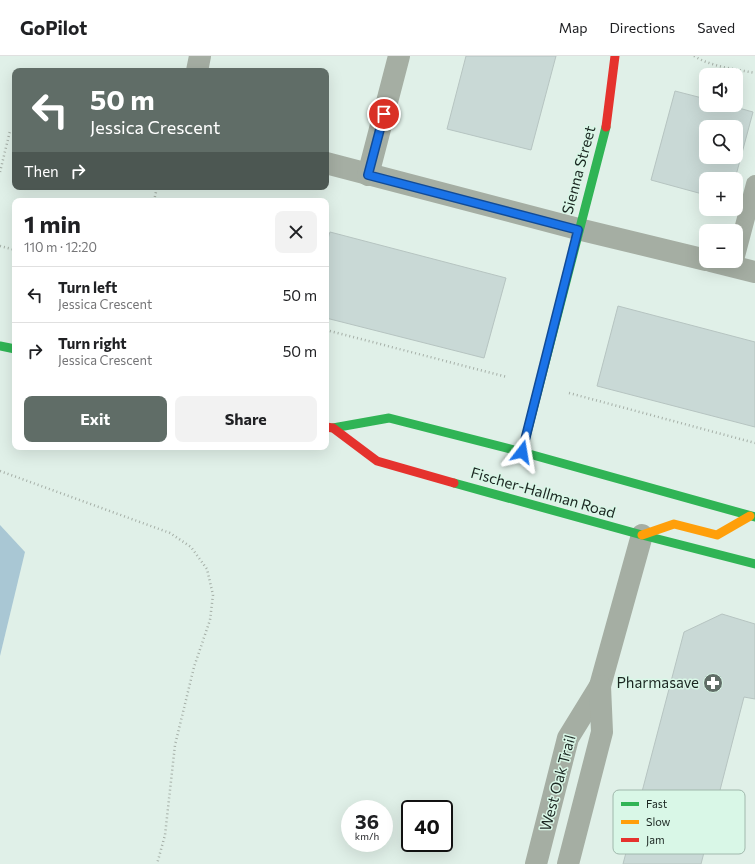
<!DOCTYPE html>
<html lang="en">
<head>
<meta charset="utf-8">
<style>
  :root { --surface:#fff; --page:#f2f2f2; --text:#202124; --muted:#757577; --line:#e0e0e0; --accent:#606d67 }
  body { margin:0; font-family:Commissioner,sans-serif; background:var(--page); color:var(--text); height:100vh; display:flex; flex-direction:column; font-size:15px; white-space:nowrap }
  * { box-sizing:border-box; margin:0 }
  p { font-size:13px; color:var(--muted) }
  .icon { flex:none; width:22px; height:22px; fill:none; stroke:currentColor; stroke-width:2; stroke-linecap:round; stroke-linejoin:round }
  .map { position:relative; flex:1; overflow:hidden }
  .drawer { position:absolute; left:12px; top:142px; width:317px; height:252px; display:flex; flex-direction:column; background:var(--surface); border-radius:8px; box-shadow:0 4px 16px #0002 }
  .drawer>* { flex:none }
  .hud { position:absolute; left:12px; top:12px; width:317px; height:122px; border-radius:8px; box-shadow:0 4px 16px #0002; background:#606d67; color:#fff; overflow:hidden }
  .tools { position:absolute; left:699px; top:12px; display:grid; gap:8px }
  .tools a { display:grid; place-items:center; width:44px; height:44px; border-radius:8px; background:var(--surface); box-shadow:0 4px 16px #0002; font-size:20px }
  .speed { position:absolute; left:341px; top:744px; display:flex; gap:8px; font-size:20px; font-weight:700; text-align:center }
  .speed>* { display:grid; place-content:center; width:52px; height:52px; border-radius:50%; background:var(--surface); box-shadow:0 4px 16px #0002; line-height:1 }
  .speed small { font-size:10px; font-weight:400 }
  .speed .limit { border:2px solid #111; border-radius:6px; background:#fff; color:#111 }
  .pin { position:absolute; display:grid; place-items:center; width:34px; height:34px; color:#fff; margin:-17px; border:2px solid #fff; border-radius:50%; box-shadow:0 1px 4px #0007 }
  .me { position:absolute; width:44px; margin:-22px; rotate:14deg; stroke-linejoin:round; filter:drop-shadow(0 0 3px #0008) }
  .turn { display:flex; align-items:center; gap:14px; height:84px; padding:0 12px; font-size:18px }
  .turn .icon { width:52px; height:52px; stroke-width:2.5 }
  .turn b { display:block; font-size:28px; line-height:34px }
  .then { display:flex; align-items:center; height:38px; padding:0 12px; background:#0003; gap:8px; font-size:15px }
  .round { display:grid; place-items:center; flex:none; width:42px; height:42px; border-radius:8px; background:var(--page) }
  .summary { display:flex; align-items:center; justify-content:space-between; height:68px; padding:0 12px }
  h1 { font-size:24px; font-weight:700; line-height:30px }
  .action { display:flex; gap:8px; margin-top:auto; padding:8px 12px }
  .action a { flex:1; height:46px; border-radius:8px; background:var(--accent); color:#fff; font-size:16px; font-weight:700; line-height:46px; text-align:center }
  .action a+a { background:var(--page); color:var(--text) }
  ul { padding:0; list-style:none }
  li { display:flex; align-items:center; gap:12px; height:56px; padding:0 12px; border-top:1px solid var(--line) }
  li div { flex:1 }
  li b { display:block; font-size:15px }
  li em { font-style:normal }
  header { display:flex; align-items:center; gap:24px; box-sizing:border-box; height:56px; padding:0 20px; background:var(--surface); border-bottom:1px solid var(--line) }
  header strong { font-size:19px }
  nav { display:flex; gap:22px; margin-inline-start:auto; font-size:14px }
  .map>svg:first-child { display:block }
</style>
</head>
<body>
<header>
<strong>GoPilot</strong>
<nav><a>Map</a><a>Directions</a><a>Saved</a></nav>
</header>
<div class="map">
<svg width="755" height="808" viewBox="0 0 755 808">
  <rect width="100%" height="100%" fill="#e0f0e8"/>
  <path fill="#a9c7d4" d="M 0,469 L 25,496 L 0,600 Z"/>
  <g fill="#c9d9d6" stroke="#b6c4c1" fill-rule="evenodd">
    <path d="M 466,0 L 556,0 L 531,94 L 447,73 Z"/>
    <path d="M 675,35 L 706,43 L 706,49 L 728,49 L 753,56 L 735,123 L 706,123 L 706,139 L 651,124 ZM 706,71 L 736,71 L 736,101 L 706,101 Z"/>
    <path d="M 330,176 L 506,222 L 484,302 L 326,262 L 326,189 Z"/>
    <path d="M 618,250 L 755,286 L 755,371 L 597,330 Z"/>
    <path d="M 722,558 L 755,568 L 755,643 L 744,641 L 701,808 L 623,808 L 684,576 Z"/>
  </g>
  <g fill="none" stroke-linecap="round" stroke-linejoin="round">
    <g stroke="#a5afa7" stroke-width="2.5" stroke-dasharray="1 3" stroke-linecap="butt">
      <path d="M 694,0 C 712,11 735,13 755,17"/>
      <path d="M 0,116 L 10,75"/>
      <path d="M 154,145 L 157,131"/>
      <path d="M 0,190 L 15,194"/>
      <path d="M 326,274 L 507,321"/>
      <path d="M 569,337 L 755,387"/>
      <path d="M 0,415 L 170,477 L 191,491 L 207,513 L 213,539 L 210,564 L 194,611 L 175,689 L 165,779 L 157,808"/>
    </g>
    <path stroke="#a5aea3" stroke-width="18" d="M 736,200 L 755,128"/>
    <g stroke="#a5aea3" stroke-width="22">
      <path d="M 197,15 L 200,0"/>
      <path d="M 326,107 L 578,173 L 706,204"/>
      <path d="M 368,119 L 399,0"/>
      <path d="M 711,205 L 755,216"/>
      <path d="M 536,808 L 568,682 L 600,630 L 642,479"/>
      <path d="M 568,808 L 602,676 L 600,630"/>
    </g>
    <g stroke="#30b455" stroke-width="9">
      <path d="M 0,290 L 15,293"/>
      <path d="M 333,372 L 389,362 L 522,396 L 755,461"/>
      <path d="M 522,396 L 606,71"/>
      <path d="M 454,427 L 642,479 L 755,508"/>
    </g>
    <path stroke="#ff9f0a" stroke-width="9" d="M 642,479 L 674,468 L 717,479 L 750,460"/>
    <g stroke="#e5322d" stroke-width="9">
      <path d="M 606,71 L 615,0"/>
      <path d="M 326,371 L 333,372 L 377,405 L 454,427"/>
    </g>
  </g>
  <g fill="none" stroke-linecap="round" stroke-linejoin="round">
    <defs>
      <path id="route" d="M 384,58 L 368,119 L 578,174 L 522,396"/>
    </defs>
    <use href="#route" stroke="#114b97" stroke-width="10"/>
    <use href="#route" stroke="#1a73e8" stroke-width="7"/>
  </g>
  <defs>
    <symbol id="pharmacy-disc" viewBox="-11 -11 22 22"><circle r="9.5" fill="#606d67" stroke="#d9f7e7"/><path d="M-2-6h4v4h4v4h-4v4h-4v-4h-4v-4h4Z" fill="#fff"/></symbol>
  </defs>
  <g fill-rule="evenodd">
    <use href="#pharmacy-disc" x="702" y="616" width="22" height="22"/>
  </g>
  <g text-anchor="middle" stroke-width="3" stroke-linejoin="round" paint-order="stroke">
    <g font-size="15" fill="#1b2621" stroke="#d9f7e7">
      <text transform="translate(579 114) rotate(-75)" y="5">Sienna Street</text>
      <text transform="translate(543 437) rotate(16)" y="5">Fischer-Hallman Road</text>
      <text transform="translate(558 727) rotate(-75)" y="5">West Oak Trail</text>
    </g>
    <g font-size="15" fill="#1b2621" stroke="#d9f7e7" text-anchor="end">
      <text x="699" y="632">Pharmasave</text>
    </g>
  </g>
  <rect x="613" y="734" width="132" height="64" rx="6" fill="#d9f7e7" stroke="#a0b8ac" stroke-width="1"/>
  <rect x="621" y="746" width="18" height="4" fill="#30b455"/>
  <rect x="621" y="764" width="18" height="4" fill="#ff9f0a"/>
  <rect x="621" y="782" width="18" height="4" fill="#e5322d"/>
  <g font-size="11" fill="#1b2621">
    <text x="646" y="752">Fast</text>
    <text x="646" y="770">Slow</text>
    <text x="646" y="788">Jam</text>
  </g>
</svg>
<div class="tools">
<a><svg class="icon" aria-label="sound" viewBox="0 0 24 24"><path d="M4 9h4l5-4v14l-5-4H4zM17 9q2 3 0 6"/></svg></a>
<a><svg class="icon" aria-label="search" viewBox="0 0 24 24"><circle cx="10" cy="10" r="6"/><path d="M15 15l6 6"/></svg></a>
<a>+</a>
<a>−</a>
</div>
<div class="speed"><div>36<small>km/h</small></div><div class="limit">40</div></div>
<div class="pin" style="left:384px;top:58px;background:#d93025"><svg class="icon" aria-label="arrive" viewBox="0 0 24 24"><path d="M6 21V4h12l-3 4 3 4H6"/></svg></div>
<svg class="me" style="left:522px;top:396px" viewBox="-20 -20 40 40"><path d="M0-17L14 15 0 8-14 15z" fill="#1a73e8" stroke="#fff" stroke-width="4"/></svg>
<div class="hud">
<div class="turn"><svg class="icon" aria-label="left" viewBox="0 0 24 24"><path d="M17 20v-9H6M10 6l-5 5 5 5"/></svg><div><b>50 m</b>Jessica Crescent</div></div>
<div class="then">Then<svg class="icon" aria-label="right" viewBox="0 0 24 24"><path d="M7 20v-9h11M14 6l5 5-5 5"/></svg></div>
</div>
<section class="drawer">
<div class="summary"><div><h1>1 min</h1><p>110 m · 12:20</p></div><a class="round"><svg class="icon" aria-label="close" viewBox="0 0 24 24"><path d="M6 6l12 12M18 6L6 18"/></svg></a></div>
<ul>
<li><svg class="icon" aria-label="left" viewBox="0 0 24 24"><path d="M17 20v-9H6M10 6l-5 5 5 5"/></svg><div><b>Turn left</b><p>Jessica Crescent</p></div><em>50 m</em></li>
<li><svg class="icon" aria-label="right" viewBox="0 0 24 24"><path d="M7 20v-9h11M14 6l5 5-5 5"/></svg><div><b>Turn right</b><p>Jessica Crescent</p></div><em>50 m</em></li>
</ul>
<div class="action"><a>Exit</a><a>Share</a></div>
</section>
</div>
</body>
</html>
